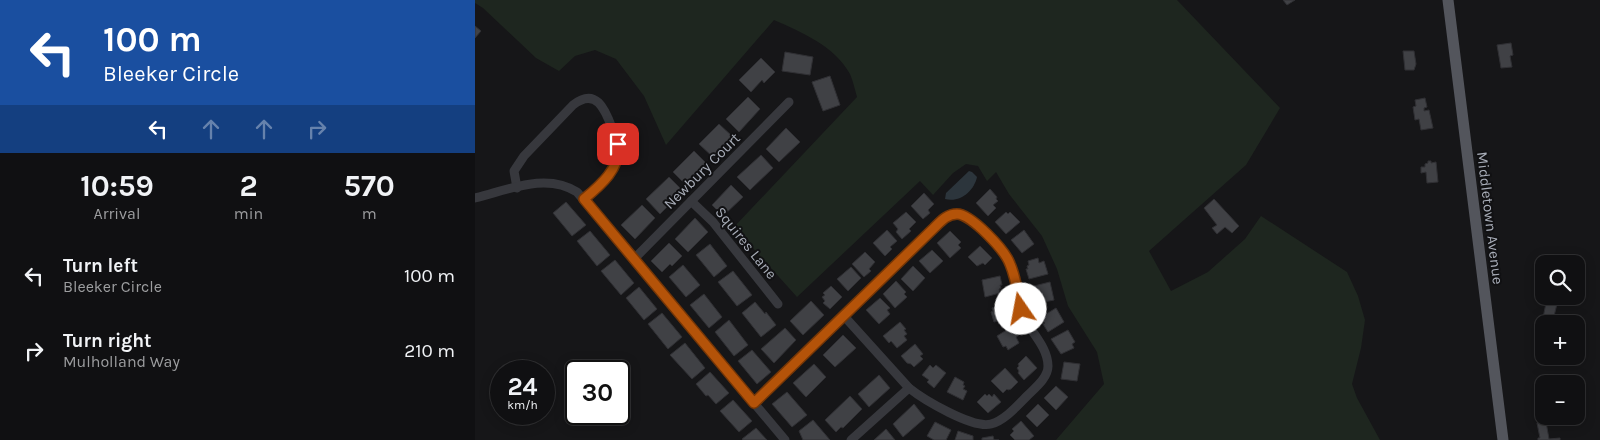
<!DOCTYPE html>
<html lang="en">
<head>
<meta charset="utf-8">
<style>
  :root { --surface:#101012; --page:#19191b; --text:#f1f3f6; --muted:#9c9d9f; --line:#303032 }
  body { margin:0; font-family:Karla,sans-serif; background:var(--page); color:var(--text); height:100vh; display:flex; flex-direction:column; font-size:19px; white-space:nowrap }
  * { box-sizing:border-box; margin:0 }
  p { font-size:16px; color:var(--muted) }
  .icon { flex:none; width:28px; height:28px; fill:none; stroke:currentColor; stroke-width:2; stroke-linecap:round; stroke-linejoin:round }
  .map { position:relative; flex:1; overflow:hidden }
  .panel { display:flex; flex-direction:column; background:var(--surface); width:475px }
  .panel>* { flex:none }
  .banner { background:#1a4fa0; color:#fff; overflow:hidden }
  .controls { position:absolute; left:1060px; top:255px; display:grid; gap:10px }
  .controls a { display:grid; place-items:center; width:50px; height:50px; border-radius:10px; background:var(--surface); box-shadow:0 2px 12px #0003,0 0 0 1px var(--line); font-size:25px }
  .speed { position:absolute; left:15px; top:360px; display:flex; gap:10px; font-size:25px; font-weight:700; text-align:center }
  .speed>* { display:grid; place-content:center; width:65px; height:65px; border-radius:50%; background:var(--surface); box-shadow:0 2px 12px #0003,0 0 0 1px var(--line); line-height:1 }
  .speed small { font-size:12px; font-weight:400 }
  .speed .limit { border:2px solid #111; border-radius:8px; background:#fff; color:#111 }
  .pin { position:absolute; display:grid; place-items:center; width:42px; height:42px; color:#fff; margin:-21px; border-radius:10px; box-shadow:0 2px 8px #0006 }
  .me { position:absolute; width:55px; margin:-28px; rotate:348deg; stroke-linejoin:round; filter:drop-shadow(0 0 4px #0008) }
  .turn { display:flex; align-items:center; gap:18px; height:105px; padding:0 20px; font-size:22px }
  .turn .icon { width:65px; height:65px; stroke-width:2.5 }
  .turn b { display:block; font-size:35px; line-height:42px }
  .lanes { display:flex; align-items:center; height:48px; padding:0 20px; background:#0003; justify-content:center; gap:25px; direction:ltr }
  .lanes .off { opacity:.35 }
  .eta { display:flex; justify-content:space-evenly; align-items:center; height:85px; text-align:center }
  .eta b { font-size:30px; font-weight:700; line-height:35px }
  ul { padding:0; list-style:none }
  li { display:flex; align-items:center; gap:15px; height:75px; padding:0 20px }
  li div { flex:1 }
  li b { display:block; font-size:19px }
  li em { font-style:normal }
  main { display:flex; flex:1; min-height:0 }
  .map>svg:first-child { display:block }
</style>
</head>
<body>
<main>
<section class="panel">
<div class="banner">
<div class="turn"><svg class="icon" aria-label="left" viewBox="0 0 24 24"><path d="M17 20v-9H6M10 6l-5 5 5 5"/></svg><div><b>100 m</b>Bleeker Circle</div></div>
<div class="lanes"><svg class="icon" aria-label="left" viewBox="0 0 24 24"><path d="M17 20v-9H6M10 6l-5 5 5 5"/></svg><svg class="icon off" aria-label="ahead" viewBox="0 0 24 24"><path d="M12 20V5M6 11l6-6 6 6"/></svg><svg class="icon off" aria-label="ahead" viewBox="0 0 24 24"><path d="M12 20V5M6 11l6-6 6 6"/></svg><svg class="icon off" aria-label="right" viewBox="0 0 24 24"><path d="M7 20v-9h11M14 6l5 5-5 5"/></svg></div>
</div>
<div class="eta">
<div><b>10:59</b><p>Arrival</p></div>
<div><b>2</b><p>min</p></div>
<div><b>570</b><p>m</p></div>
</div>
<ul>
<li><svg class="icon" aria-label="left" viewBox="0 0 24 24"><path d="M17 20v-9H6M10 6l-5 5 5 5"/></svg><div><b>Turn left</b><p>Bleeker Circle</p></div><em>100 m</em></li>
<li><svg class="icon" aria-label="right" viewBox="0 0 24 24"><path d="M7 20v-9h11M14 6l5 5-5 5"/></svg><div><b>Turn right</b><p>Mulholland Way</p></div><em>210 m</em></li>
</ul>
</section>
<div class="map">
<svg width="1125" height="440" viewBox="0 0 1125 440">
  <rect width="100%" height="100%" fill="#161618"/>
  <path fill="#1e261f" d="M 0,0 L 702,0 L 805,108 L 771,165 L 674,251 L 696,291 L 733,272 L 770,239 L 786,216 L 872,272 L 883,296 L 890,320 L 886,348 L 877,384 L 882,398 L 905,440 L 581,440 L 629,384 L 622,352 L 593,306 L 582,269 L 567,236 L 534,194 L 521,172 L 512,181 L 503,166 L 491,164 L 478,173 L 458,195 L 445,181 L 322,297 L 259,227 L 382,97 C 380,90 378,81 375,74 C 360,46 326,32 299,20 L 191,145 L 169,96 L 141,59 L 120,50 L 100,56 L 84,71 L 61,58 L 8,8 L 0,3 Z"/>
  <path fill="#2c353c" d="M 494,171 L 497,172 L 502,177 C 499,191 485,203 470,199 L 471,193 Z"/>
  <g fill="#404145" stroke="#303034">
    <path d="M 808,0 L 820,0 L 812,5 Z"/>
    <path d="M 0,26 L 6,31 L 0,38 Z"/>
    <path d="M 1036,43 L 1038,55 L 1035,56 L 1037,67 L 1026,68 L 1022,45 Z"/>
    <path d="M 928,51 L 939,51 L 941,64 L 939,70 L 930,70 Z"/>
    <path d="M 310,52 L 338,57 L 335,75 L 307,71 Z"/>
    <path d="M 286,58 L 300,72 L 289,83 L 287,80 L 276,92 L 264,80 Z"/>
    <path d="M 355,76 L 365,105 L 348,111 L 337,82 Z"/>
    <path d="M 273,97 L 285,109 L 264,132 L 251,119 Z"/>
    <path d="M 950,98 L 952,107 L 949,108 L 949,111 L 954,110 L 958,128 L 946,130 L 944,119 L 940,120 L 938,107 L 941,106 L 940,100 Z"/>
    <path d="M 244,124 L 258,137 L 239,158 L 224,144 Z"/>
    <path d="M 311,128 L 325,142 L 304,162 L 291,149 Z"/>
    <path d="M 219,151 L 232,164 L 211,185 L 198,172 Z"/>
    <path d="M 286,155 L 298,168 L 275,190 L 262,177 Z"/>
    <path d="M 953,161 L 956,161 L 956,163 L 961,162 L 963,182 L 952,183 L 951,172 L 946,173 L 946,167 L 950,167 L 950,164 L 953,163 Z"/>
    <path d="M 194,177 L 206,189 L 195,200 L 197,202 L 185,214 L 171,199 Z"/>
    <path d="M 256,185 L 268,197 L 248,216 L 237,205 Z"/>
    <path d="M 515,189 L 522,197 L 521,199 L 523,201 L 518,205 L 521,208 L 513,216 L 501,203 Z"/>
    <path d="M 449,193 L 459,204 L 453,210 L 455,213 L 448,219 L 436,206 Z"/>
    <path d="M 739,199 L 764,226 L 757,233 L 750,227 L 742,234 L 737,228 L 742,225 L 729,208 Z"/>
    <path d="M 91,202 L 111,225 L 97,236 L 78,213 Z"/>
    <path d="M 167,205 L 180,218 L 160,239 L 146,225 Z"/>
    <path d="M 431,212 L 441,222 L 434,229 L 436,231 L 427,239 L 421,232 L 423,229 L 418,223 Z"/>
    <path d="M 531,212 L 533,214 L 535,212 L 545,222 L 531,234 L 520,222 Z"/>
    <path d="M 220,218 L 233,232 L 213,252 L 200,239 Z"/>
    <path d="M 412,230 L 422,241 L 415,247 L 417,249 L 410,256 L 398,243 Z"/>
    <path d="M 549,230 L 559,244 L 547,253 L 536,240 Z"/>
    <path d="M 115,231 L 135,255 L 122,266 L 102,241 Z"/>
    <path d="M 475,231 L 486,242 L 483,245 L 486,248 L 475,258 L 462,243 Z"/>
    <path d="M 194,243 L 207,256 L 197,266 L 195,264 L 187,272 L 176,261 Z"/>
    <path d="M 235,244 L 252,266 L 239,277 L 221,255 Z"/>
    <path d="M 505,246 L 517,258 L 510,265 L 508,263 L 502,266 L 493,257 Z"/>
    <path d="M 457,250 L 468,261 L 455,273 L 444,261 Z"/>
    <path d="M 390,252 L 400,262 L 394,269 L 396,271 L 389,277 L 377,264 Z"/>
    <path d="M 563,258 L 564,263 L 569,261 L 573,274 L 554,279 L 551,269 L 553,269 L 552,266 L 554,265 L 553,261 Z"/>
    <path d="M 140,260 L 159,283 L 146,295 L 126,271 Z"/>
    <path d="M 208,265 L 225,285 L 211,297 L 194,277 Z"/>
    <path d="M 438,266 L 450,278 L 438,291 L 426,279 Z"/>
    <path d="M 376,267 L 386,278 L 373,291 L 362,279 Z"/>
    <path d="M 258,271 L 277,295 L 262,306 L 243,282 Z"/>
    <path d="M 525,276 L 527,285 L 525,285 L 526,288 L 524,289 L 525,293 L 510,297 L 507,280 Z"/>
    <path d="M 421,281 L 431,292 L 429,294 L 432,297 L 420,308 L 408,294 Z"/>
    <path d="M 575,282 L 579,300 L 559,304 L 557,294 L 558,294 L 558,291 L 560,290 L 559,286 Z"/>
    <path d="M 356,286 L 367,297 L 355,309 L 348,303 L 350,301 L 347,297 L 350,295 L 348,293 Z"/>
    <path d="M 164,287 L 182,309 L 169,320 L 151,298 Z"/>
    <path d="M 229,294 L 247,317 L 234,328 L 215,305 Z"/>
    <path d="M 405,298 L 415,308 L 412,310 L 415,314 L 404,324 L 391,310 Z"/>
    <path d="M 1072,298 L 1083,300 L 1078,320 L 1068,318 Z"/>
    <path d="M 336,301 L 349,315 L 328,335 L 315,321 Z"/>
    <path d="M 280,302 L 290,314 L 291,312 L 301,325 L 286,337 L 267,313 Z"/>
    <path d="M 530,302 L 532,308 L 535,307 L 537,314 L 533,315 L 534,318 L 519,322 L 516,312 L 518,311 L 517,308 L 522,306 L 521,304 Z"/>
    <path d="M 581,308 L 589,322 L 573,332 L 568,324 L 570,323 L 568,321 L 570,319 L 568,316 Z"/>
    <path d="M 187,313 L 207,337 L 193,349 L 173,324 Z"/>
    <path d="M 254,320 L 273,345 L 259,356 L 240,332 Z"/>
    <path d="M 425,322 L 431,329 L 429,330 L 432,334 L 429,336 L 432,340 L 422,348 L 416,341 L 414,343 L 408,336 Z"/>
    <path d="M 538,326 L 544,335 L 541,337 L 544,343 L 533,350 L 531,346 L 528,347 L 522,336 Z"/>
    <path d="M 310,328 L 321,340 L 299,363 L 286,349 Z"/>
    <path d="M 593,330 L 600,342 L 597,344 L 599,348 L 586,354 L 576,339 Z"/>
    <path d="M 368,335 L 381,348 L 360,367 L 348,355 Z"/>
    <path d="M 210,343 L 230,368 L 217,379 L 195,355 Z"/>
    <path d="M 440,344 L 448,354 L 445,356 L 448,359 L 439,367 L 436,364 L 432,363 L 426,356 Z"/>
    <path d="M 277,350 L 296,372 L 282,384 L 263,361 Z"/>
    <path d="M 551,356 L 562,368 L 549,380 L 543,373 L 544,371 L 542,368 L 544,366 L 543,364 Z"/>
    <path d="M 589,362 L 605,364 L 602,381 L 586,379 Z"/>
    <path d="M 339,364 L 351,377 L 331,397 L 318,383 Z"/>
    <path d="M 455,365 L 458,368 L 461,365 L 471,373 L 459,388 L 452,382 L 454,380 L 447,375 Z"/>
    <path d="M 530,368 L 543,382 L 536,389 L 533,390 L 532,389 L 528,393 L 516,381 Z"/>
    <path d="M 235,372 L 254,393 L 241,404 L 233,395 L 231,396 L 221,384 Z"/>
    <path d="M 404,375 L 415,388 L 394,407 L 383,394 Z"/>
    <path d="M 480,377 L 489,382 L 488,385 L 490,386 L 488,389 L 492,391 L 488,400 L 472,392 Z"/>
    <path d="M 581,386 L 593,397 L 581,410 L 569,398 Z"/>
    <path d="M 312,392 L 332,415 L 317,427 L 297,404 Z"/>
    <path d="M 510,394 L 512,396 L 514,394 L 517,397 L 519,394 L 526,402 L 513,413 L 502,402 Z"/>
    <path d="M 375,396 L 387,409 L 368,428 L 366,427 L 361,432 L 350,420 Z"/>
    <path d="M 258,400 L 277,421 L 264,432 L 245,411 Z"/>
    <path d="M 439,404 L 450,418 L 428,437 L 418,424 Z"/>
    <path d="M 563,404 L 574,415 L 562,427 L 551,416 Z"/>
    <path d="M 338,420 L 355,440 L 328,440 L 324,431 Z"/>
    <path d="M 546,421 L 559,436 L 554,440 L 540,440 L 535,435 L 539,431 L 537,429 Z"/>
    <path d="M 460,422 L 476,430 L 471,440 L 459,440 L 452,436 Z"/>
    <path d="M 1071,422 L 1074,439 L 1085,438 L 1085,440 L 1063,440 L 1063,438 L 1065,438 L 1062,423 Z"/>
    <path d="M 281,428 L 292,440 L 268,440 L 267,439 Z"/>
    <path d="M 411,429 L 420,440 L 399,440 Z"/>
    <path d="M 483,431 L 498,436 L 498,440 L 480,440 Z"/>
    <path d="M 518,436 L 519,440 L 524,440 L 507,440 L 507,438 Z"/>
  </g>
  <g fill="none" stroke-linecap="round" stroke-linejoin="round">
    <g stroke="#37383d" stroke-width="9">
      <path d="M 42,188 L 39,171 L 49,156 L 98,105 C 121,87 130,109 137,128 C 141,136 145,145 144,154 C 141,173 123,188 109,199"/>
      <path d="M 0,198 C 33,190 71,172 102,192 L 310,440"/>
      <path d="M 216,201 L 238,222 L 303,304"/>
      <path d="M 480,214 C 493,215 499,223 508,231 C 517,241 530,250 535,263 C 542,281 541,301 549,318 C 557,333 573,348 573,366 C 573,378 560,388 552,396 C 542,406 530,420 516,424 C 498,429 449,400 434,388 L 369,316 L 465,221 Z"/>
      <path d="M 159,259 L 314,102"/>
      <path d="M 279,403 L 369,316"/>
      <path d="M 376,440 L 434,388"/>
    </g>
    <path stroke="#53555c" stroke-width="11" d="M 973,0 L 1028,440"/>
  </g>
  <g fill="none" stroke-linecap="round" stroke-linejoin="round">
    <defs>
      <path id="route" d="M 143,144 C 146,168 126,185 109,199 L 279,403 L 459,228 C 466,221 472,214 482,214 C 496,214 530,250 535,264 C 541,278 543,294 546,309"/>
    </defs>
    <use href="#route" stroke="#753606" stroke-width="12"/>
    <use href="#route" stroke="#b45309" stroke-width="9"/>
  </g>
  <g text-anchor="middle" stroke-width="4" stroke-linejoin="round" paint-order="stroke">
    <g font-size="15" fill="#a8adb8" stroke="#111113">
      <text transform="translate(227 171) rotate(-45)" y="5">Newbury Court</text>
      <text transform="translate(1015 218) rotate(83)" y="5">Middletown Avenue</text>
      <text transform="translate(271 243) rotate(51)" y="5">Squires Lane</text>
    </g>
  </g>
</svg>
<div class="controls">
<a><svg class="icon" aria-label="search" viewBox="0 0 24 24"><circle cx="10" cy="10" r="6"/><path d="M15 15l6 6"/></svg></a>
<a>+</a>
<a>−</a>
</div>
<div class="speed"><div>24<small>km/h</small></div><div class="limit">30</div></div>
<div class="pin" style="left:143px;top:144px;background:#d93025"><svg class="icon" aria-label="arrive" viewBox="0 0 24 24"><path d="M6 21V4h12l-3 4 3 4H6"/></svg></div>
<svg class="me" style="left:546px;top:309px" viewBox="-20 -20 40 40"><circle r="19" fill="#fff"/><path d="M0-13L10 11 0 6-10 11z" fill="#b45309"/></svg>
</div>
</main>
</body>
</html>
